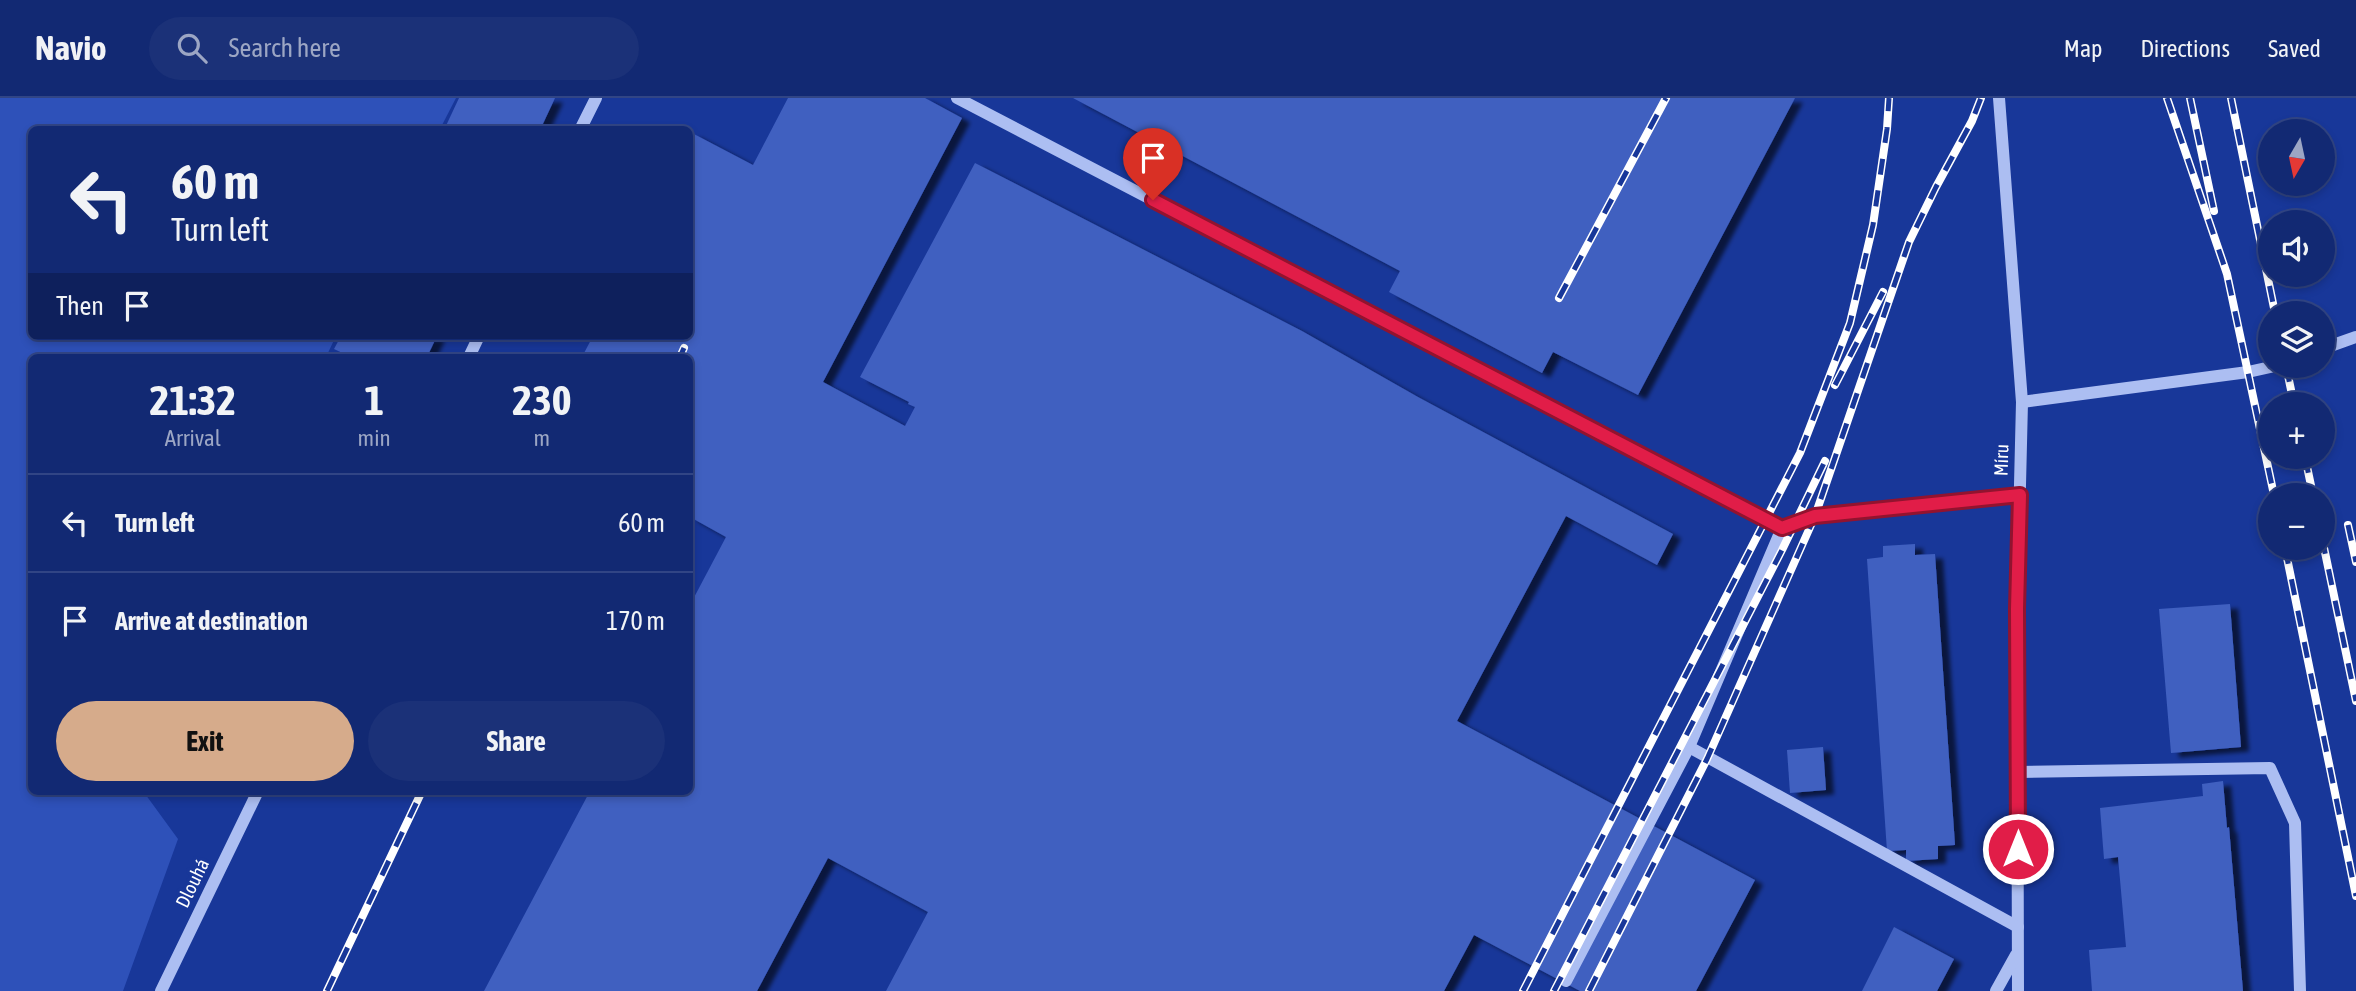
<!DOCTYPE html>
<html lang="en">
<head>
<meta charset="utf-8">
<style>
  :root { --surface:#122973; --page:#1b3178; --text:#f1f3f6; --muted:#9ca6c4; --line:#314585; --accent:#d6ab8b }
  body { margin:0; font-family:"Asap Condensed",sans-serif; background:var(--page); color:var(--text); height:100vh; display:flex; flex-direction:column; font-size:26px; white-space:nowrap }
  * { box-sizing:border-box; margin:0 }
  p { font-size:23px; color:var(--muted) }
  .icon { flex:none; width:38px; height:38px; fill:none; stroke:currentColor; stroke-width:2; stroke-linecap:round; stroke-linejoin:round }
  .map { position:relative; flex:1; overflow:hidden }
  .details { position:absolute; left:28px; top:256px; width:665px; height:441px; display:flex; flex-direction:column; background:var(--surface); border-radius:10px; box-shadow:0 4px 10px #0003,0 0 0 2px var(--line) }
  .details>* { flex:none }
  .banner { position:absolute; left:28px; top:28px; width:665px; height:214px; border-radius:10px; box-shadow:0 4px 10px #0003,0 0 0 2px var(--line); background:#122973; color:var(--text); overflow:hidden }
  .needle { width:46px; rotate:189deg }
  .buttons { position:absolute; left:2258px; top:21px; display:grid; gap:14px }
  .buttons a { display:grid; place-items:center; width:77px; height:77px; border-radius:50%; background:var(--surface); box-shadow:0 4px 10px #0003,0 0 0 2px var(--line); font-size:35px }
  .pin { position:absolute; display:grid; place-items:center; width:60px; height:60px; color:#fff; margin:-72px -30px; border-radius:50% 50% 50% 0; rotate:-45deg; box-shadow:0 0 7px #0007 }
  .pin .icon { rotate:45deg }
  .me { position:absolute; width:77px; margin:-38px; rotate:0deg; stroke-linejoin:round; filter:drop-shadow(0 0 5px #0008) }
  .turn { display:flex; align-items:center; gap:24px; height:147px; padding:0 28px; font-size:32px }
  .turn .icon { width:91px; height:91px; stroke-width:2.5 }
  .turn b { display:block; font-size:49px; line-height:60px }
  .then { display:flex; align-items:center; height:66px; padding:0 28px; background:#0003; gap:14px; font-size:26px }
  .eta { display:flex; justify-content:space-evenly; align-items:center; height:119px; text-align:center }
  .eta b { font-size:42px; font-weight:700; line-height:49px }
  .primary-button { display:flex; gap:14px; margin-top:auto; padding:14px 28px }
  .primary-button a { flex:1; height:80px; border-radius:42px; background:var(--accent); color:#111; font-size:28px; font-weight:700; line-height:80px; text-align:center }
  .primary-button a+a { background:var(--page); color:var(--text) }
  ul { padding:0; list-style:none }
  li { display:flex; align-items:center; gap:21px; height:98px; padding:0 28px; border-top:2px solid var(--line) }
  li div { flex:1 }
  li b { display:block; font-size:26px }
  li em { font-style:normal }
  header { display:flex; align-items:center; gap:42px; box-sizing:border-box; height:98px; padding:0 35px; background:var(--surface); border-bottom:2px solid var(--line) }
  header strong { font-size:33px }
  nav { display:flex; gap:38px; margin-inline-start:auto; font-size:24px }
  .search { width:490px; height:63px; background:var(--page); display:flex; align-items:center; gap:18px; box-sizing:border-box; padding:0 24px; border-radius:38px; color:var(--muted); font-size:26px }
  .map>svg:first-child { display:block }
</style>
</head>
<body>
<header>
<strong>Navio</strong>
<div class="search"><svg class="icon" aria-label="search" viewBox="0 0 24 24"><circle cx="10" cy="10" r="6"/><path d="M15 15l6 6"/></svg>Search here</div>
<nav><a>Map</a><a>Directions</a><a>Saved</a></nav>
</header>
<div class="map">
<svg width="2356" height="893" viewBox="0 0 2356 893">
  <defs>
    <filter id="shadow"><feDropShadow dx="8" dy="4.5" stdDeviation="2" flood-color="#0009"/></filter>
  </defs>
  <rect width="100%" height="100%" fill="#183799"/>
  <path fill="#2e51b9" d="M 0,0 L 456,0 L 440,31 L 32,32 L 32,238 L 336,238 L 326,259 L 32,259 L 32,693 L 143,693 L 178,741 L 123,893 L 0,893 Z"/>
  <g fill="#4060c0" filter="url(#shadow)">
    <path d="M 459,0 L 555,0 L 540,32 L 444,32 Z"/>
    <path d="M 788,0 L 925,0 L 962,20 L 823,284 L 905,328 L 915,309 L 908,306 L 909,304 L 860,279 L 975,65 L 1302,233 L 1418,299 L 1673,436 L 1657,467 L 1566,418 L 1457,623 L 1755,782 L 1696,893 L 1580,893 L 1474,837 L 1444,893 L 886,893 L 928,814 L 828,760 L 757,893 L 484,893 L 590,693 L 690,693 L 690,507 L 726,439 L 690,419 L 690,259 L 582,259 L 593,238 L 690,238 L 690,39 L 692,35 L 753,67 Z"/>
    <path d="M 1073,0 L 1795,0 L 1638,297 L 1553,254 L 1542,275 L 1389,194 L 1400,173 Z"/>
    <path d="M 341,238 L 437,238 L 427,259 L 351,259 L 334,251 Z"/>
    <path d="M 1915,446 L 1915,457 L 1935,456 L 1955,747 L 1938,748 L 1938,761 L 1906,763 L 1906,752 L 1887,753 L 1867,461 L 1883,459 L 1883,448 Z"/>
    <path d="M 2230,506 L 2241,649 L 2171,655 L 2159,511 Z"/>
    <path d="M 1823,649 L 1826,692 L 1790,695 L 1787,652 Z"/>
    <path d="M 2223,683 L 2227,730 L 2229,729 L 2243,893 L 2092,893 L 2089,852 L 2126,849 L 2118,759 L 2104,761 L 2100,710 L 2203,698 L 2202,686 Z"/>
    <path d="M 1894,829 L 1954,861 L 1937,893 L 1862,893 Z"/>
  </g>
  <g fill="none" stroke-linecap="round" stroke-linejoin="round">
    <g stroke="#acbef2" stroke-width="12">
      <path d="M 957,0 L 1782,430"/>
      <path d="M 1999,0 L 2022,304 L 2017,511 L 2018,893"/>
      <path d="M 580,32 L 596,0"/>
      <path d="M 2322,251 L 2356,239"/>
      <path d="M 469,259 L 479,238"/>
      <path d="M 2022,304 L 2248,274 L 2275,268"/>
      <path d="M 1689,649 L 2018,829"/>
      <path d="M 2017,674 L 2270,670 L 2295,725 L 2300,893"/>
      <path d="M 1566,883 L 1689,649 L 1782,430 L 1815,418 L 2020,397"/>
      <path d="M 161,893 L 258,693"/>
      <path d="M 1996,893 L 2016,857"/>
    </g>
    <defs>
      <g id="rail">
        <path d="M 2167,0 L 2227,176 L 2274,397"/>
        <path d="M 2190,0 L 2214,113"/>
        <path d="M 2231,0 L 2275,215"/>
        <path d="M 1559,200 L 1666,0"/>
        <path d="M 680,259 L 684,250"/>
        <path d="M 2286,268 L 2294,306"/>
        <path d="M 1835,287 L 1883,194"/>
        <path d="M 2305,359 L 2313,397"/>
        <path d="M 2348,427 L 2356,464"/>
        <path d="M 2322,440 L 2356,603"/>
        <path d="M 2285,450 L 2356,798"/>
        <path d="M 327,893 L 422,693"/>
        <path d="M 1523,893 L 1800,355 L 1850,225 L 1873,127 L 1887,31 L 1889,0"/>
        <path d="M 1554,893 L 1782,452 L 1825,363"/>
        <path d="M 1589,893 L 1707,661 L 1815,418 L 1909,144 L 1936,89 L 1972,23 L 1981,0"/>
      </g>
    </defs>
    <use href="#rail" stroke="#fff" stroke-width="8"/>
    <use href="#rail" stroke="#183799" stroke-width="5" stroke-dasharray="16" stroke-linecap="butt"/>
  </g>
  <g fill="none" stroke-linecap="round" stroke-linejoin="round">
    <defs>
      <path id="route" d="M 1153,102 L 1782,430 L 1815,418 L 2020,397 L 2017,511 L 2018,751"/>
    </defs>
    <use href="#route" stroke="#92132f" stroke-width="18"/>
    <use href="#route" stroke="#e11d48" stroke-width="12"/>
  </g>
  <g text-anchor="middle" stroke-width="7" stroke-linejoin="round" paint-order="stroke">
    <g font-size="19" fill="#fff" stroke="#183799">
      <text transform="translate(2001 362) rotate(-88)" y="7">Míru</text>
      <text transform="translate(192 785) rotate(-64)" y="7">Dlouhá</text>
    </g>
  </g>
</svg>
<div class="buttons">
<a><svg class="needle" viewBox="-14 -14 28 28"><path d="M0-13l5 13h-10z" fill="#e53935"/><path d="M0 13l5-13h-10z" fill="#9ca6c4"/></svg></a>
<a><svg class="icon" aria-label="sound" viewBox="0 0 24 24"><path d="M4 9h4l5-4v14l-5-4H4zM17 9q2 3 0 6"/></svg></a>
<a><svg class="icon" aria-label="layers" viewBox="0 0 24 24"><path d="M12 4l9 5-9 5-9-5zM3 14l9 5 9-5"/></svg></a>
<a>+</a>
<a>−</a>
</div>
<div class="pin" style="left:1153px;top:102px;background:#d93025"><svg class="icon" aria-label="arrive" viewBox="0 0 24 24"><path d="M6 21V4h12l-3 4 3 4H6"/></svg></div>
<svg class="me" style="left:2018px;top:751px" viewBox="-20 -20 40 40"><circle r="17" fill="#e11d48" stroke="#fff" stroke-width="3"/><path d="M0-11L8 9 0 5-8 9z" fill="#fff"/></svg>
<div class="banner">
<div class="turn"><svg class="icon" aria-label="left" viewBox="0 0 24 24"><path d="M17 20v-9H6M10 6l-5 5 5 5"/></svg><div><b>60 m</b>Turn left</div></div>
<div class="then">Then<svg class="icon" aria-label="arrive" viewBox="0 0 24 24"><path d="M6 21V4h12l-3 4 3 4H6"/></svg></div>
</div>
<section class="details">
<div class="eta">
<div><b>21:32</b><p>Arrival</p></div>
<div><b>1</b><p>min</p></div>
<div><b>230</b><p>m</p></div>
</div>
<ul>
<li><svg class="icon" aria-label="left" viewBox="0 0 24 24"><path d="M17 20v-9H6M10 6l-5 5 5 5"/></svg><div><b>Turn left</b></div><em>60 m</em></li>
<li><svg class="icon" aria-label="arrive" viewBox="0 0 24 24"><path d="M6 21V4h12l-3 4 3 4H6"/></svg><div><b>Arrive at destination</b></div><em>170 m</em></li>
</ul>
<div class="primary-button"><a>Exit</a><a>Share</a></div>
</section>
</div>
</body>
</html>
